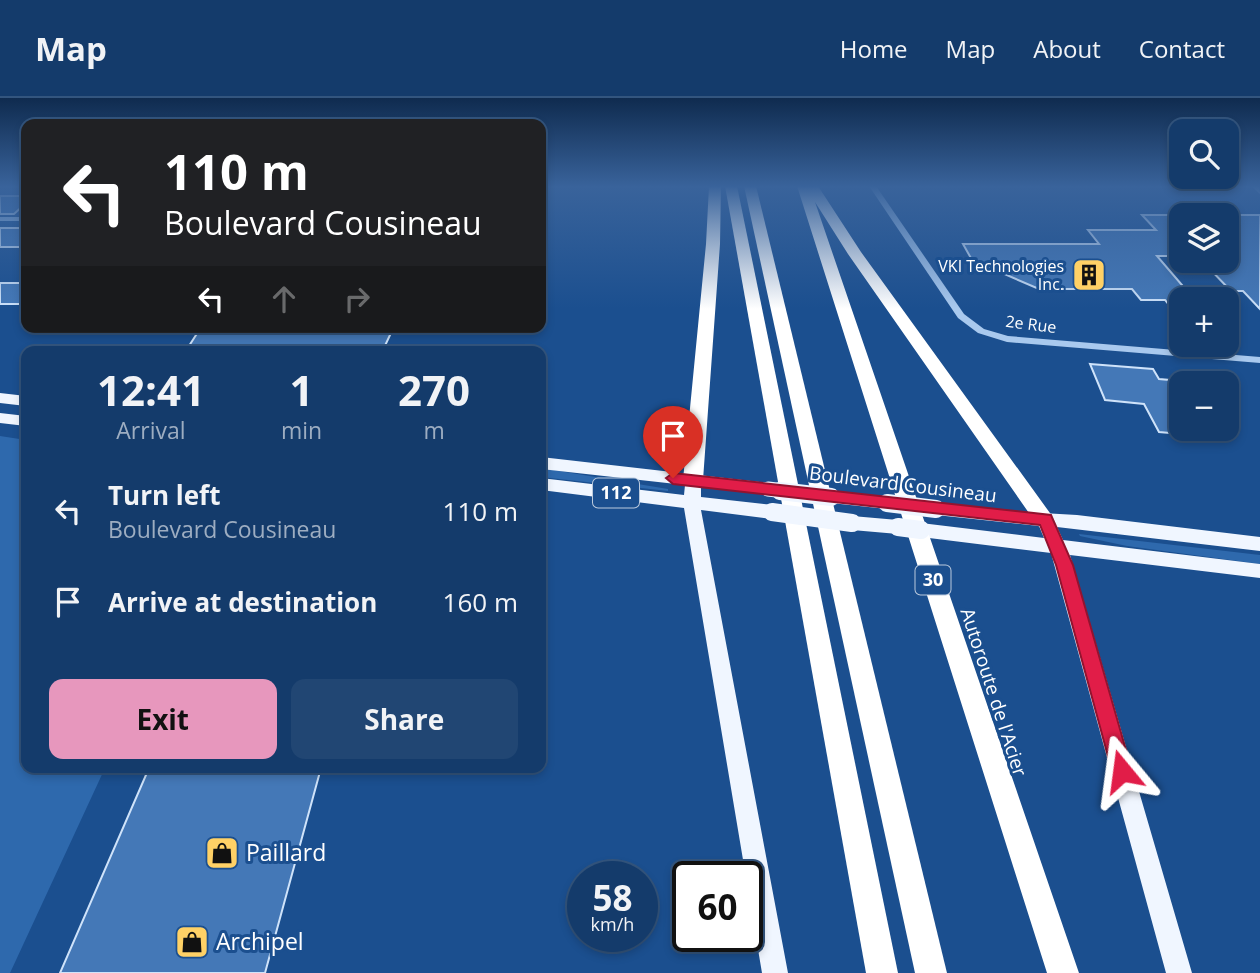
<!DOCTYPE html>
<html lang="en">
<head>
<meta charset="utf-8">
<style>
  :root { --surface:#143b6b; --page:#214673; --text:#f1f3f6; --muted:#9dadc1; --line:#33557e; --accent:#e797bd }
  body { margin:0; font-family:"Open Sans",sans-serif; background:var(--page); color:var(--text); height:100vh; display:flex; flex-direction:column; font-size:26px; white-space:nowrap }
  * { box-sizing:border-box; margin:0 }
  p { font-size:23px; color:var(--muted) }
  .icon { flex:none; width:38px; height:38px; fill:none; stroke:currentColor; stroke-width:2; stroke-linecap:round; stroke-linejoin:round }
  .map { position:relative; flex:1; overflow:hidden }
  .side { position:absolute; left:21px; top:248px; width:525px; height:427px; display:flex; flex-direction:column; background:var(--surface); border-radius:14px; box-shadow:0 4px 10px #0003,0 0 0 2px var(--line) }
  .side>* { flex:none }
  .hud { position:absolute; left:21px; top:21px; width:525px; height:214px; border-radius:14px; box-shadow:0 4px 10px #0003,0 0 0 2px var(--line); background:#202124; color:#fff; overflow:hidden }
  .controls { position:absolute; left:1169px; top:21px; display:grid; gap:14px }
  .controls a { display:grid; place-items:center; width:70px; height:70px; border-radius:14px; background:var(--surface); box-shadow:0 4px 10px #0003,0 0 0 2px var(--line); font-size:35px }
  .speed { position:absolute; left:567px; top:763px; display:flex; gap:14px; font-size:35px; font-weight:700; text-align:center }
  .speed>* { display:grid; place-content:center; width:91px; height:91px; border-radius:50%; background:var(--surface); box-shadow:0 4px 10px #0003,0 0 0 2px var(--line); line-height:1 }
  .speed small { font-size:18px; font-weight:400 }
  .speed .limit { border:4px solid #111; border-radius:10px; background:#fff; color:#111 }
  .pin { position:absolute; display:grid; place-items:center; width:60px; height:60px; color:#fff; margin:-72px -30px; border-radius:50% 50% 50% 0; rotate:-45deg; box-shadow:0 0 7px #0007 }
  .pin .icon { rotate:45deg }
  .me { position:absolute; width:77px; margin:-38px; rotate:344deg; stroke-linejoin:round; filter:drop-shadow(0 0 5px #0008) }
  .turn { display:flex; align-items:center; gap:24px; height:147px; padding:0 28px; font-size:32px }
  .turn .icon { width:91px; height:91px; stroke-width:2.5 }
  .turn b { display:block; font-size:49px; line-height:60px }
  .lanes { display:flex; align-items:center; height:66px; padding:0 28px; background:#0003; justify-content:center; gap:35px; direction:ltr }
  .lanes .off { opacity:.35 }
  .eta { display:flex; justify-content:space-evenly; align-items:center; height:119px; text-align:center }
  .eta b { font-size:42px; font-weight:700; line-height:49px }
  .action { display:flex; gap:14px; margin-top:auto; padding:14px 28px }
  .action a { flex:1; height:80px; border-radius:14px; background:var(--accent); color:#111; font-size:28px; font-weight:700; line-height:80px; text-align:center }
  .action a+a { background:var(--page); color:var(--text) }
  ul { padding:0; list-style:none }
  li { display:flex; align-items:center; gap:21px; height:91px; padding:0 28px }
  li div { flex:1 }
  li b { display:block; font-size:26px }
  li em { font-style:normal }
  header { display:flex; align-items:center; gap:42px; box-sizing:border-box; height:98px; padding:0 35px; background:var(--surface); border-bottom:2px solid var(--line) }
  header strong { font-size:33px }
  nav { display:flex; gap:38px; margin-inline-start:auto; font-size:24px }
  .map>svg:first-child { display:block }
</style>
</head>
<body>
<header>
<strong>Map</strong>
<nav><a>Home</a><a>Map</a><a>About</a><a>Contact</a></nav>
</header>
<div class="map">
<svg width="1260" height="875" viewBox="0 0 1260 875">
  <rect width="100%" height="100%" fill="#1b4f8f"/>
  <g fill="#2e69ad">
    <path d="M 0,338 L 26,342 L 26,670 L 105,670 L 10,875 L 0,875 Z"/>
    <path d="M 541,370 L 668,391 L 668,393 L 541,379 Z"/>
    <path d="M 1079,436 L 1260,457 L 1260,466 L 1127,448 L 1080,438 Z"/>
  </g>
  <g fill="#4478b7" stroke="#cfe3fa" stroke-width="2">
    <path d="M 0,98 L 26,98 L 26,105 L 14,116 L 0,116 Z"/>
    <path d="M 1142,117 L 1181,117 L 1181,158 L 1157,158 L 1194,201 L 1181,201 L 1181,222 L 1165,202 L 1141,202 L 1132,191 L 1039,191 L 972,162 L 963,146 L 1099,146 L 1088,132 L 1156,132 Z"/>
    <path d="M 1227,117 L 1260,117 L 1260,211 L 1243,193 L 1231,193 L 1202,163 L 1227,163 Z"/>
    <rect x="0" y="130" width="26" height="19"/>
    <rect x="0" y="185" width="26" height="21"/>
    <path d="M 255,229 L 390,230 L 388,235 L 391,235 L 382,254 L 189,254 L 190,251 L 187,251 L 198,234 L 204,231 Z"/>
    <path d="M 1090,266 L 1153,271 L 1159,281 L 1181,283 L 1181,336 L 1159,334 L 1144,306 L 1105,302 Z"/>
    <path d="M 149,670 L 321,670 L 265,875 L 60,875 Z"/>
  </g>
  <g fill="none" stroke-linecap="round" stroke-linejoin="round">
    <g fill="#a9c9ee" fill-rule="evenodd">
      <path d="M 869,88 L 876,88 L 964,216 L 984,231 L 1008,238 L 1260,259 L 1260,265 L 1007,244 L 978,235 L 958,220 Z"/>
      <path d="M 1251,88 L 1259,88 L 1260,96 Z"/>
      <rect x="0" y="119" width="26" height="4"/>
    </g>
    <g fill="#f0f6ff" fill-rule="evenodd">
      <path d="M 0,295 L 26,298 L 26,308 L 0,305 Z"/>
      <path d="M 0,315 L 26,318 L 26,328 L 0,325 Z"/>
      <path d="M 541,359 L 768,385 L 776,391 L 768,397 L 701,389 L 701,399 L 772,407 L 778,409 L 781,414 L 778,419 L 772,421 L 701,412 L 788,875 L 762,875 L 684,410 L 541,392 L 541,380 L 684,397 L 685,387 L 541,371 Z"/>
      <path d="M 831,393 L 887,399 L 893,400 L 895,405 L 893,410 L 887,411 L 831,405 L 823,399 Z"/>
      <path d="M 936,405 L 1009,413 L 1077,417 L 1260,439 L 1260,453 L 1057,429 L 1063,442 L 1260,466 L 1260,480 L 1070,457 L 1192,875 L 1166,875 L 1051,455 L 921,439 L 915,437 L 912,432 L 915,427 L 921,425 L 1044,440 L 1039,428 L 936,417 L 930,416 L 928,411 L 930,406 Z"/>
      <path d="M 852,418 L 898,422 L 904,424 L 907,429 L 904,434 L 898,436 L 852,432 L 846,430 L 843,425 L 846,420 Z"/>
    </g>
    <g fill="#fff" fill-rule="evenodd">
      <path d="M 709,88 L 721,88 L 720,146 L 703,382 L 700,387 L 693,389 L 686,387 L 683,382 L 706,146 Z"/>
      <path d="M 725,88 L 737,88 L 898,875 L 866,875 Z"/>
      <path d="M 744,88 L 756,88 L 947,875 L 915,875 Z"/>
      <path d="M 797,88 L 818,88 L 861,154 L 1055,422 L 1052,428 L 1045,430 L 1038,428 L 848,156 L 815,104 L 1079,875 L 1047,875 Z"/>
    </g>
    <path stroke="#f0f6ff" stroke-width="15" d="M 768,391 L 794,394"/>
    <g stroke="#f0f6ff" stroke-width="18">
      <path d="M 780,393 L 831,399"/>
      <path d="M 887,405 L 936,411"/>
      <path d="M 772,414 L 852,425"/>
      <path d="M 898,429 L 921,432"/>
    </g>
  </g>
  <linearGradient id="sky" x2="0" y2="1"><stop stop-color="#0f2b4f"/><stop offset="0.42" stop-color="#39639b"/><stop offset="1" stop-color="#39639b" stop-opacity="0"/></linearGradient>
  <rect width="1260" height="211" fill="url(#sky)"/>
  <path fill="#e11d48" stroke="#92132f" stroke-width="2" d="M 673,375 L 1051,417 L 1073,467 L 1132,673 L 1129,680 L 1122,683 L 1115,680 L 1112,673 L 1056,467 L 1040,427 L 673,386 L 666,380 Z"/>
  <defs>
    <symbol id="building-square" viewBox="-11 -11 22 22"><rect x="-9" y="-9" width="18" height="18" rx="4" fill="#ffd166" stroke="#1b4f8f"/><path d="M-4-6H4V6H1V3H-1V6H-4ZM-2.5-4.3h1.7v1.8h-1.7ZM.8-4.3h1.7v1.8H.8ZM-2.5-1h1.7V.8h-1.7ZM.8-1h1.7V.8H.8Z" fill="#111"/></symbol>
    <symbol id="shop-square" viewBox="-11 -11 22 22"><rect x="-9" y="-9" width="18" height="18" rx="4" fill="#ffd166" stroke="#1b4f8f"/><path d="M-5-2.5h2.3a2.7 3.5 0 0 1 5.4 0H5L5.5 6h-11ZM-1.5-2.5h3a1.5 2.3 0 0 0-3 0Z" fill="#111"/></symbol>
  </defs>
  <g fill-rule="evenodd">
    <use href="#building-square" x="1070" y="158" width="38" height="38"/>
    <use href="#shop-square" x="203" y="736" width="38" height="38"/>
    <use href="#shop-square" x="173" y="825" width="38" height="38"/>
  </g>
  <g text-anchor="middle" stroke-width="6" stroke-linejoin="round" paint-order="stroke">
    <g font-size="16" fill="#fff" stroke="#1b4f8f" text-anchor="end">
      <text x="1064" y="174">VKI Technologies<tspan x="1064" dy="18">Inc.</tspan></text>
    </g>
    <g font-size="16" fill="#fff" stroke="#1b4f8f">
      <text transform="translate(1031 226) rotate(7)" y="6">2e Rue</text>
    </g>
    <g fill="#1b4f8f" stroke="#bbcadd" stroke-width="2">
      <rect x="593" y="380.5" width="46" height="29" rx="5"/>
      <rect x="915.5" y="467.5" width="35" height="29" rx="5"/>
    </g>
    <g font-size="18" font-weight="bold" fill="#fff">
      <text x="616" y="401">112</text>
      <text x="933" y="488">30</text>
    </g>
    <g font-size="19" fill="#fff" stroke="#1b4f8f">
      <text transform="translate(903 386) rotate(7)" y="7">Boulevard Cousineau</text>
      <text transform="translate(994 594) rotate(72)" y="7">Autoroute de l'Acier</text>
    </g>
    <g font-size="23" fill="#fff" stroke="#1b4f8f" text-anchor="start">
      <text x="246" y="763">Paillard</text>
      <text x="216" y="852">Archipel</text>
    </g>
  </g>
</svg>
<div class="controls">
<a><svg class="icon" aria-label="search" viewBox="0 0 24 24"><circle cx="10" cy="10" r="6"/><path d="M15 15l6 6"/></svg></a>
<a><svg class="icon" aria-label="layers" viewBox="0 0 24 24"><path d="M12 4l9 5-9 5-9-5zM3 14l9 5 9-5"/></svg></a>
<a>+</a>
<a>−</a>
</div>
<div class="speed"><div>58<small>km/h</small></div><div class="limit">60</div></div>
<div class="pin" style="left:673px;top:380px;background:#d93025"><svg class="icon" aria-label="arrive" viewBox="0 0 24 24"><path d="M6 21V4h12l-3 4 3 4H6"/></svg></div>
<svg class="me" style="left:1122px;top:673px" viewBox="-20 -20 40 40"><path d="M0-17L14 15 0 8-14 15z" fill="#e11d48" stroke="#fff" stroke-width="4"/></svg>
<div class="hud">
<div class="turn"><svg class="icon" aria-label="left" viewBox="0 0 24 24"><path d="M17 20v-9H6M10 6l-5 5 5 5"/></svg><div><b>110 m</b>Boulevard Cousineau</div></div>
<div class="lanes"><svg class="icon" aria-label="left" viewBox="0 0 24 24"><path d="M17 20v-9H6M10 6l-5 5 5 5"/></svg><svg class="icon off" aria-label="ahead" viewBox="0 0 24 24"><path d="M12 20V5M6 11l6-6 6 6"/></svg><svg class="icon off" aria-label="right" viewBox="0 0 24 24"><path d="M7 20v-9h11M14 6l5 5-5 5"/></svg></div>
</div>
<section class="side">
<div class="eta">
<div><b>12:41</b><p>Arrival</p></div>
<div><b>1</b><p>min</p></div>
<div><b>270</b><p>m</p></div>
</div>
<ul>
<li><svg class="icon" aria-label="left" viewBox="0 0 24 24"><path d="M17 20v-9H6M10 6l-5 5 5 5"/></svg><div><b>Turn left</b><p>Boulevard Cousineau</p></div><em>110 m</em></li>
<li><svg class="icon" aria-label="arrive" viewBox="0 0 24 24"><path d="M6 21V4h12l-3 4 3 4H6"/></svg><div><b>Arrive at destination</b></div><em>160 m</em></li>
</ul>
<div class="action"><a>Exit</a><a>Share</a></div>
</section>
</div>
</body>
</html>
